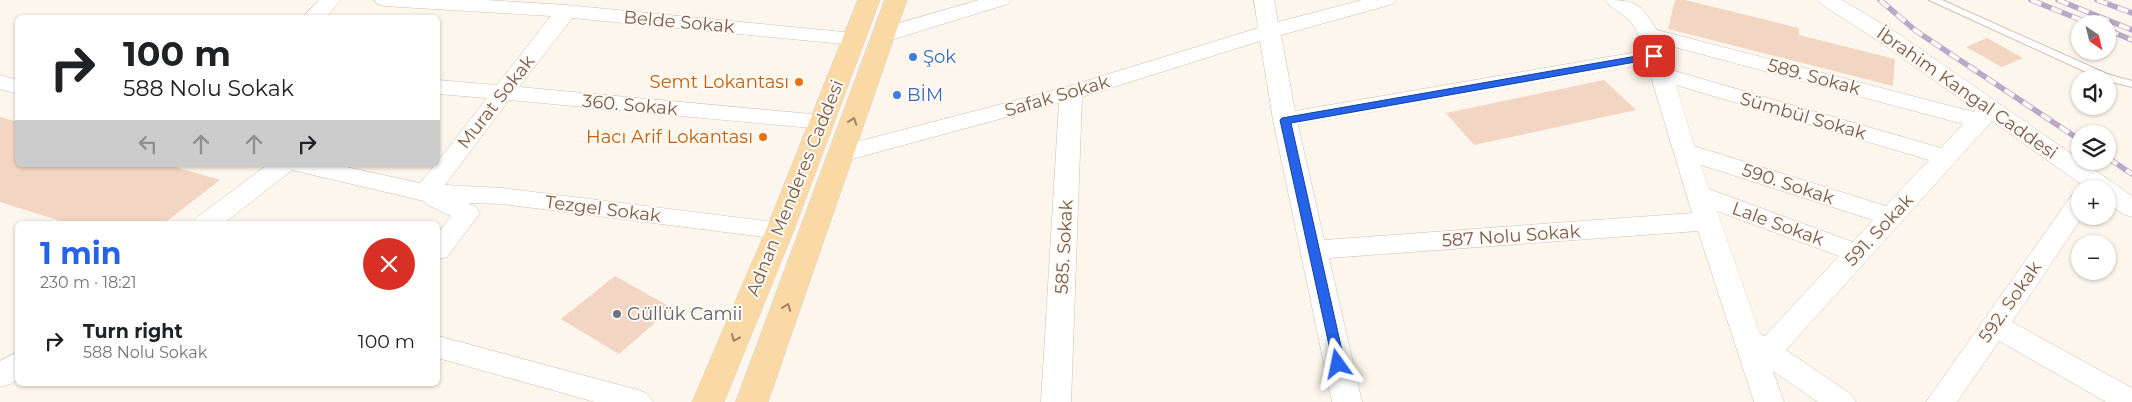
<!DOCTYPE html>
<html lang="en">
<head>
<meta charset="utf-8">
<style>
  :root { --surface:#fff; --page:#f2f2f2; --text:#202124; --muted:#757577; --accent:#2563eb }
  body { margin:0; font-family:Montserrat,sans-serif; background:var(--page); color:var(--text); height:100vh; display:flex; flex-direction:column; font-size:19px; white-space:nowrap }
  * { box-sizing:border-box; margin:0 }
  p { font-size:16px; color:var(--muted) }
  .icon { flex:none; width:28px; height:28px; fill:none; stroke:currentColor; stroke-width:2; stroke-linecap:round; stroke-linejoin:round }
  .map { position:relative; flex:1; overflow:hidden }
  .panel { position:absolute; left:15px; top:221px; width:425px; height:165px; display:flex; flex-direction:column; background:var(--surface); border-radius:8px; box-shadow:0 1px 4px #0004 }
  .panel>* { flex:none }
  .top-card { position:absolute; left:15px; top:15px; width:425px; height:152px; border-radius:8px; box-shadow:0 1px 4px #0004; background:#fff; color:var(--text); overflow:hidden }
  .needle { width:32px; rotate:145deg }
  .controls { position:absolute; left:2071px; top:15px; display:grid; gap:10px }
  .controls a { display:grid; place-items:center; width:45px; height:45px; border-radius:50%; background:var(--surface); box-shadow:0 1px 4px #0004; font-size:25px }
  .pin { position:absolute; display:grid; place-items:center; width:42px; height:42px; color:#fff; margin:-21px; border-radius:10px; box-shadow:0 2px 8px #0006 }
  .me { position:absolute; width:55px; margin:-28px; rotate:348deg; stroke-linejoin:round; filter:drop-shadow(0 0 4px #0008) }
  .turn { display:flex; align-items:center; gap:18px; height:105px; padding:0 25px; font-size:22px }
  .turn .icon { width:65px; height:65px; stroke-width:2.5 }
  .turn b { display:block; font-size:35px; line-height:42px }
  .lanes { display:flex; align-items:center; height:48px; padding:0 25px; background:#0003; justify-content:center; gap:25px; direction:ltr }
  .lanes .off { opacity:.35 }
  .round { display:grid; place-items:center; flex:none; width:52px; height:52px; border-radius:26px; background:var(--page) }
  .headline { display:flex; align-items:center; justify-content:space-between; height:85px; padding:0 25px }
  h1 { font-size:30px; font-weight:700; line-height:38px; color:var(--accent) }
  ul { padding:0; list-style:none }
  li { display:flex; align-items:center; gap:15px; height:70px; padding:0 25px }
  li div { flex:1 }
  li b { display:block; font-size:19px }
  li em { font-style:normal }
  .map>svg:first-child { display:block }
</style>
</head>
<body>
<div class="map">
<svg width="2132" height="402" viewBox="0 0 2132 402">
  <rect width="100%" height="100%" fill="#fdf6ec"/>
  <g fill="#f3d5c3">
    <path d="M 1675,0 L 1685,0 L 1799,28 L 1799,35 L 1895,59 L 1893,86 L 1668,29 Z"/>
    <path d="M 1987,38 L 2023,58 L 2002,67 L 1966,47 Z"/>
    <path d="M 1604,80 L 1636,110 L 1474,145 L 1446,113 Z"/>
    <path d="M 0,117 L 18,122 L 18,165 L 168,165 L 220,180 L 163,224 L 70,224 L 0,202 Z"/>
    <path d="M 615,276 L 672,308 L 619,354 L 561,319 Z"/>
  </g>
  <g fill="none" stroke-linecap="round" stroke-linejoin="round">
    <defs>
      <path id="lane" d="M 1929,0 L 1942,0 L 2107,74 L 2132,81 L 2132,87 L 2108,81 L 2108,79 L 2099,78 Z"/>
      <g id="street">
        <path d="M 319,0 L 341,0 L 325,18 L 302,18 Z"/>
        <path d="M 374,0 L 486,0 L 566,5 L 854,33 L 862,34 L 865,39 L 862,44 L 854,45 L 572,18 L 519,87 L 822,115 L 830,117 L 834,122 L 830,127 L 822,129 L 509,100 L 445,185 L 502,188 L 789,224 L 793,230 L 789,236 L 780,239 L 502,204 L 468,203 L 476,207 L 480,213 L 447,257 L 438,259 L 438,233 L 451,216 L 426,204 L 424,201 L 292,170 L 223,224 L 192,224 L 196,218 L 267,165 L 337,165 L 420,183 L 435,165 L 438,165 L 438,161 L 487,98 L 438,94 L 438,80 L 497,85 L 551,16 L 384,6 L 377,4 Z"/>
        <path d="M 979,0 L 1011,0 L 1008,4 L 891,40 L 883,41 L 875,40 L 872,35 L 875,30 Z"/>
        <path d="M 1254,0 L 1274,0 L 1278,22 L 1362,0 L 1396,0 L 1393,4 L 1281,35 L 1295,111 L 1643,51 C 1640,40 1637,26 1627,18 C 1620,12 1610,8 1605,0 C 1637,0 1639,3 1657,30 L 1974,112 L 1976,110 L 1883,44 L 1821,4 L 1818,0 L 1842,0 L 1899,34 L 2132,196 L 2132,217 L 2123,214 L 2108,203 L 2108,189 L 2088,189 L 1992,121 L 1786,350 L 1851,394 L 1856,402 L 1818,402 L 1773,371 L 1784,402 L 1754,402 L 1698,231 L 1329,258 L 1362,402 L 1332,402 L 1273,120 L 1260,41 L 1082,97 L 1071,402 L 1041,402 L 1059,103 L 841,162 L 833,160 L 829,154 L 833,148 L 1063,88 L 1258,28 ZM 1663,44 L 1963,124 L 1941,148 L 1671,70 ZM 1647,64 L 1692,213 L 1324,240 L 1298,125 ZM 1676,85 L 1929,160 L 1886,206 L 1694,146 ZM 1701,165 L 1873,220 L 1853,242 L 1709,189 ZM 1717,211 L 1839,256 L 1765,336 L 1760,334 Z"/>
        <path d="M 0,75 L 18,80 L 18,94 L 0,89 Z"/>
        <path d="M 2080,193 L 2080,216 L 2083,216 L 2012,322 L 2132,388 L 2132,402 L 2106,402 L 1999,341 L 1957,402 L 1926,402 L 2071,196 Z"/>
        <path d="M 438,336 L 638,390 L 648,394 L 653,402 L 595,402 L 438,358 Z"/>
        <path d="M 18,352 L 18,379 L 10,384 L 0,387 L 0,361 Z"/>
      </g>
      <g id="primary">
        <path d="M 858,0 L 880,0 L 794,230 L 724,402 L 692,402 L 766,230 Z"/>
        <path d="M 885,0 L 907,0 L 768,402 L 736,402 Z"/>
      </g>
    </defs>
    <use href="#lane" stroke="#d1beb0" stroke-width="2"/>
    <use href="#street" stroke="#d1beb0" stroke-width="1"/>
    <use href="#primary" stroke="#dad1cd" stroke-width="1"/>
    <use href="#lane" fill="#fff" fill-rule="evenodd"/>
    <use href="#street" fill="#fff" fill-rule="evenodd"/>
    <use href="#primary" fill="#fbd9a5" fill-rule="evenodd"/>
    <defs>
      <g id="rail">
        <path d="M 1880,0 L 1916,31 L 2080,140"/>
        <path d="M 2031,0 L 2091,24"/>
        <path d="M 2058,0 L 2132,30"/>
        <path d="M 2097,0 L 2132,13"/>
        <path d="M 2108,30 L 2132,40"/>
        <path d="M 2108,158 L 2132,174"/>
      </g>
    </defs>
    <use href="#rail" stroke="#b9a8c9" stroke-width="5.5"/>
    <use href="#rail" stroke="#fffaf3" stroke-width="4" stroke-dasharray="11" stroke-linecap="butt"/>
  </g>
  <defs><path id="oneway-chevron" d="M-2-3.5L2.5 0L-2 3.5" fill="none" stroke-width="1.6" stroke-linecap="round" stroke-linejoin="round" transform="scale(1.25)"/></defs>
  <g stroke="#a18267">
    <use href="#oneway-chevron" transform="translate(853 121) rotate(-71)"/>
    <use href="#oneway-chevron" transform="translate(787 307) rotate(-70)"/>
    <use href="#oneway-chevron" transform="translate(735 338) rotate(113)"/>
  </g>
  <path fill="#2563eb" stroke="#184099" d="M 1654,53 L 1658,54 L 1658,58 L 1291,123 L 1345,364 L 1343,368 L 1334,368 L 1280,120 L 1282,118 Z"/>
  <g fill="#3f7fe0" stroke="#fffaf3" stroke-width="2">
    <circle cx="913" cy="57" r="5"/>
    <circle cx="897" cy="95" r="5"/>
  </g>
  <g fill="#e8710a" stroke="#fffaf3" stroke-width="2">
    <circle cx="799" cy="82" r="5"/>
    <circle cx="763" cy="137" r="5"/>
  </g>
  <circle fill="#6b7280" stroke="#fffaf3" stroke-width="2" cx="617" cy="314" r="5"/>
  <g text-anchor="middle" stroke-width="4" stroke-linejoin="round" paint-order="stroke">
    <g font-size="18" fill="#7a5c4d" stroke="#fffaf3">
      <text transform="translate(679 22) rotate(5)" y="6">Belde Sokak</text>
      <text transform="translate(1814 77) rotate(15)" y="6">589. Sokak</text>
      <text transform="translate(1967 93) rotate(35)" y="6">İbrahim Kangal Caddesi</text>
      <text transform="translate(1057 96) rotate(-16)" y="6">Safak Sokak</text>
      <text transform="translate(496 102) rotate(-52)" y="6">Murat Sokak</text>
      <text transform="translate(630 105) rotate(5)" y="6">360. Sokak</text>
      <text transform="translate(1803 116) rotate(16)" y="6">Sümbül Sokak</text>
      <text transform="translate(1788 184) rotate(18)" y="6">590. Sokak</text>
      <text transform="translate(795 188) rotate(-68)" y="6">Adnan Menderes Caddesi</text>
      <text transform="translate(603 209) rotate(7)" y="6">Tezgel Sokak</text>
      <text transform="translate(1778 224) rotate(20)" y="6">Lale Sokak</text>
      <text transform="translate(1879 230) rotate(-47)" y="6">591. Sokak</text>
      <text transform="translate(1511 236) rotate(-4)" y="6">587 Nolu Sokak</text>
      <text transform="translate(1064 247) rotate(-87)" y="6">585. Sokak</text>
      <text transform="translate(2010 302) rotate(-55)" y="6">592. Sokak</text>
    </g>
    <g font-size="18" fill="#366cbe" stroke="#fffaf3" text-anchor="start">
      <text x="923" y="63">Şok</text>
      <text x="907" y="101">BİM</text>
    </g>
    <g font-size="18" fill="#c56008" stroke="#fffaf3" text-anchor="end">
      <text x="789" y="88">Semt Lokantası</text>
      <text x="753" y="143">Hacı Arif Lokantası</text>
    </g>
    <g font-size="18" fill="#5b616d" stroke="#fffaf3" text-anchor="start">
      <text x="627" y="320">Güllük Camii</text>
    </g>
  </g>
</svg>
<div class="controls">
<a><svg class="needle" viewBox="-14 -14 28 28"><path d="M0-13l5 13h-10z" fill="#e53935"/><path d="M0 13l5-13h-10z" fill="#757577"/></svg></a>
<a><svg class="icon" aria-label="sound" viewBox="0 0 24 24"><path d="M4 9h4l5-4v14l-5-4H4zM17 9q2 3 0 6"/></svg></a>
<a><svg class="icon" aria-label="layers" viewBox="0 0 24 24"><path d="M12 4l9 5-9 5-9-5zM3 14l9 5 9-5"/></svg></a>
<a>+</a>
<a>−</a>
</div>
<div class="pin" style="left:1654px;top:56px;background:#d93025"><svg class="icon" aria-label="arrive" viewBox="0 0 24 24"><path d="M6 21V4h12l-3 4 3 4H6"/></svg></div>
<svg class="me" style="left:1338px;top:364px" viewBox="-20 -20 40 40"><path d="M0-17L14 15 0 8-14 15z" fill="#2563eb" stroke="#fff" stroke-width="4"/></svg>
<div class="top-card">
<div class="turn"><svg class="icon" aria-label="right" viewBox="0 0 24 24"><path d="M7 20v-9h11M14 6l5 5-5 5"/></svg><div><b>100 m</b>588 Nolu Sokak</div></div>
<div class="lanes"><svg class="icon off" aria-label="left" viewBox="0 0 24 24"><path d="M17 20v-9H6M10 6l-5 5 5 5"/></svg><svg class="icon off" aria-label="ahead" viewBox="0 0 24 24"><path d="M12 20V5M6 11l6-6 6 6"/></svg><svg class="icon off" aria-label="ahead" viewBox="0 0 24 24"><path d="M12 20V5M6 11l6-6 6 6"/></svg><svg class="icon" aria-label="right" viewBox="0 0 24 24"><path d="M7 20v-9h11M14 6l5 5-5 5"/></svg></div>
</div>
<section class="panel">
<div class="headline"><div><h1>1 min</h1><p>230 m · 18:21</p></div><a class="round" style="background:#d93025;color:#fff"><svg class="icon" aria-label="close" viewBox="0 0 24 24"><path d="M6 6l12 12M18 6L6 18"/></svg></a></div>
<ul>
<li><svg class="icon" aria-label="right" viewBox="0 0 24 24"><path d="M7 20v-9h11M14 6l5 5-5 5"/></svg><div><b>Turn right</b><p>588 Nolu Sokak</p></div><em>100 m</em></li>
</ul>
</section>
</div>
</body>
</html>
